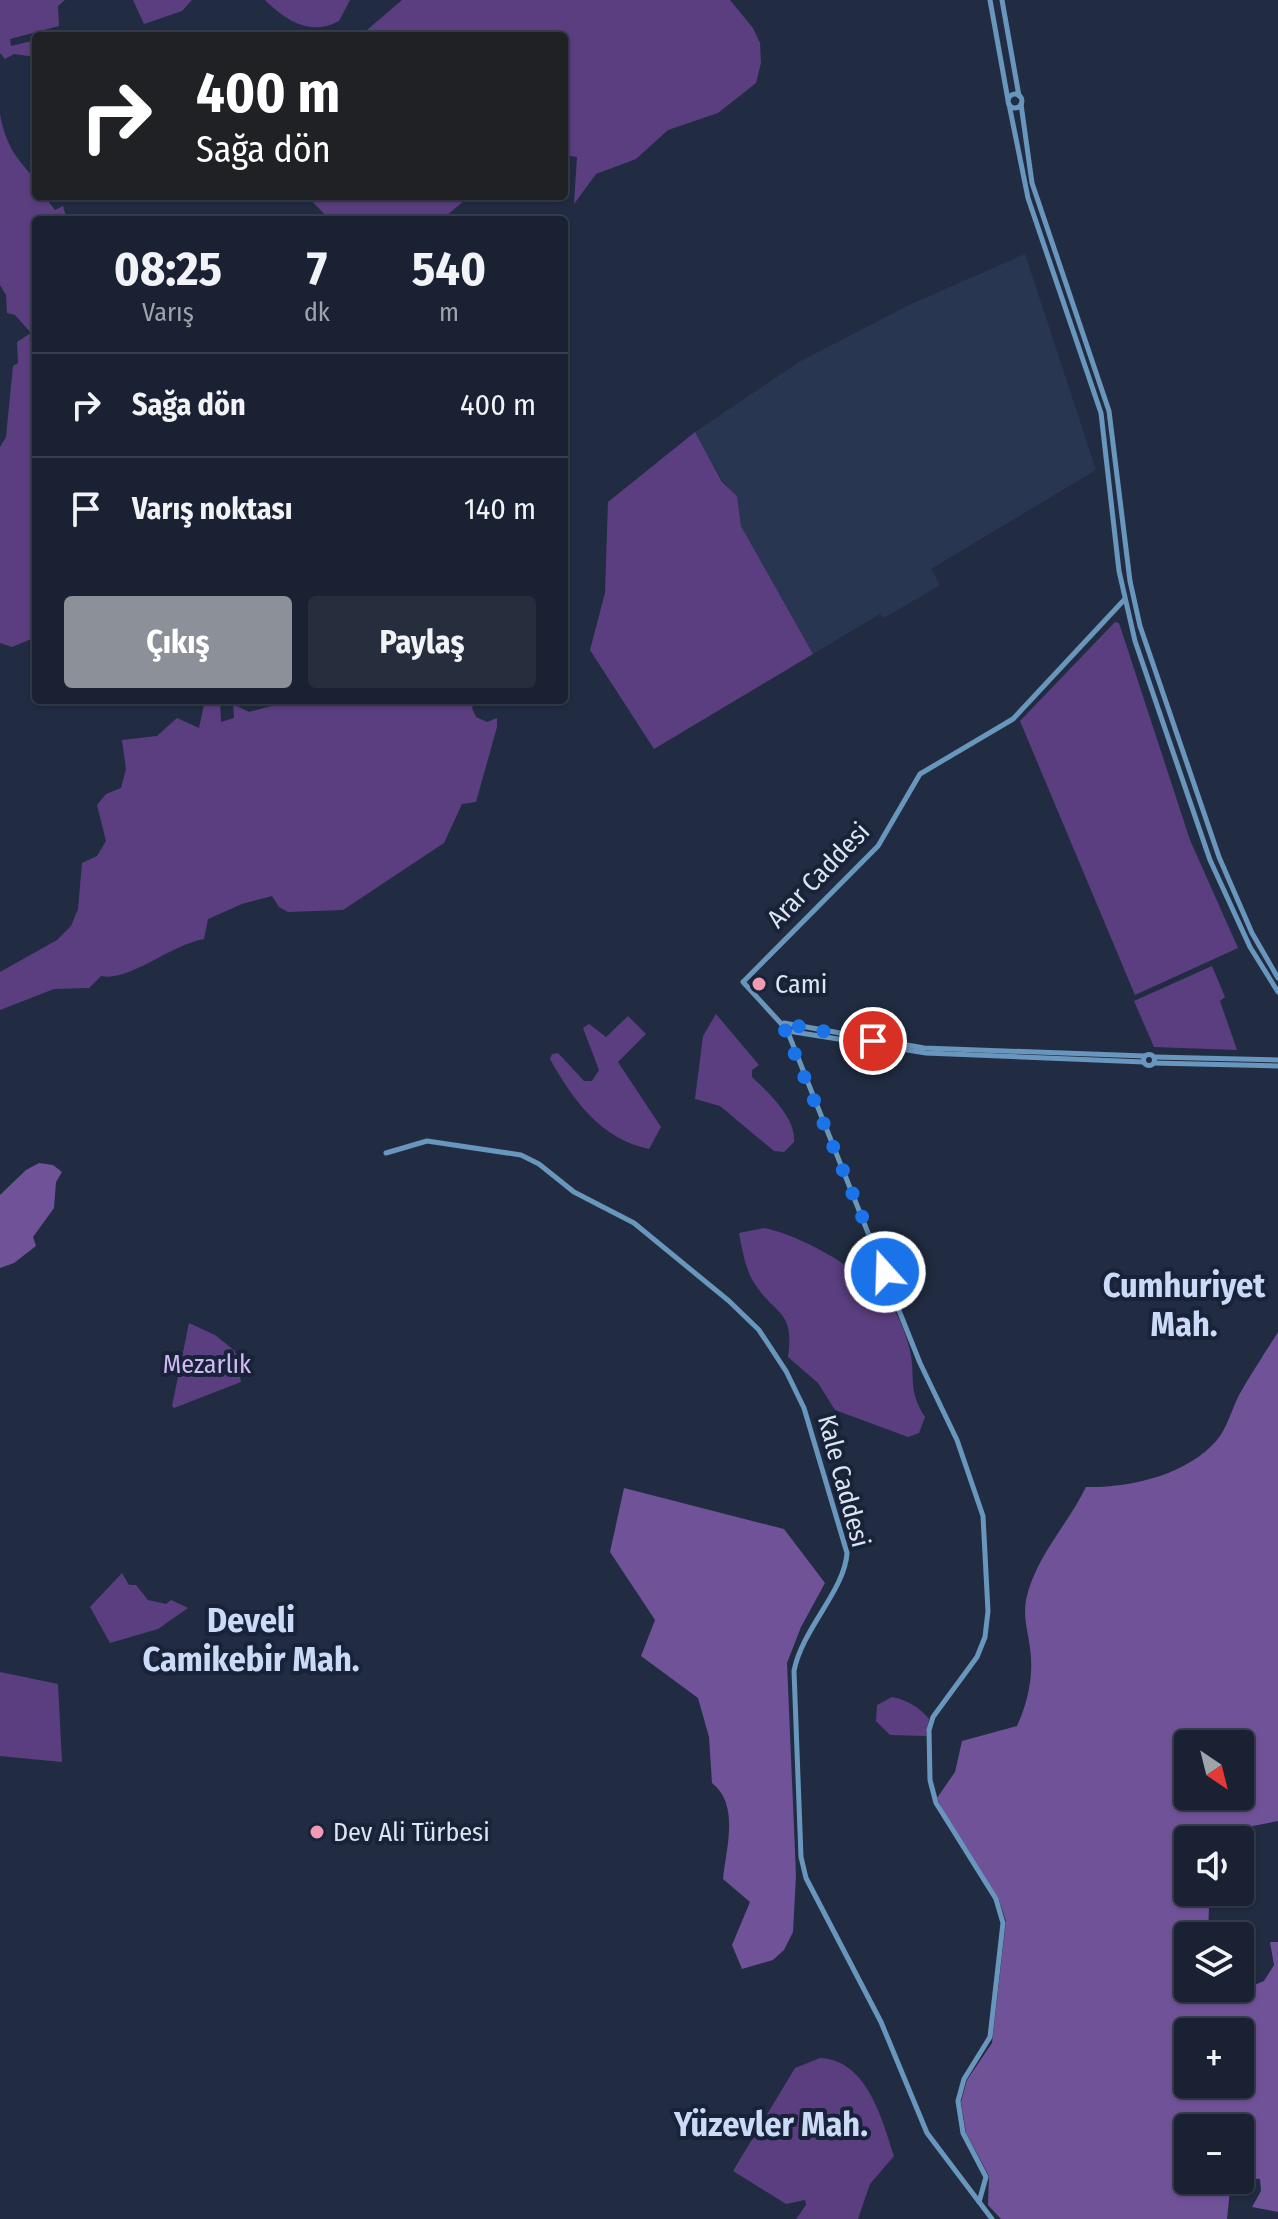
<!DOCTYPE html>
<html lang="tr">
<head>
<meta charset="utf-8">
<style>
  :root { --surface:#192132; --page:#262e3e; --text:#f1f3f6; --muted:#9fa3ac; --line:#373e4d; --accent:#8c9099 }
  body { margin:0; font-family:"Fira Sans Condensed",sans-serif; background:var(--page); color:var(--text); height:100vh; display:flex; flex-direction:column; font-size:30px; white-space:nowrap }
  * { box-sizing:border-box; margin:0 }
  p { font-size:26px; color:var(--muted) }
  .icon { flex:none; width:44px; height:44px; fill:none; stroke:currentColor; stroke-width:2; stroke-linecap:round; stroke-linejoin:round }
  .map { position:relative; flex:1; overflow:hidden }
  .panel { position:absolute; left:32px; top:216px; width:536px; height:488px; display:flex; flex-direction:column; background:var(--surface); border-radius:8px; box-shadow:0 2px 6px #0004,0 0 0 2px var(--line) }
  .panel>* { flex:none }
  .banner { position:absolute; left:32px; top:32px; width:536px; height:168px; border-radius:8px; box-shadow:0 2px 6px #0004,0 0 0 2px var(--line); background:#202124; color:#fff; overflow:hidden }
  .needle { width:52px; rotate:145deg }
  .fabs { position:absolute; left:1174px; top:1730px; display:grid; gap:16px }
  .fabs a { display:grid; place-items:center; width:80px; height:80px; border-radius:8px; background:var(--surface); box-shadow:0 2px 6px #0004,0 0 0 2px var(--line); font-size:40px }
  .pin { position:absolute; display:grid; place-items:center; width:68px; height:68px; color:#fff; margin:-34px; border:4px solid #fff; border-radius:50%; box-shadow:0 2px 8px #0007 }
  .me { position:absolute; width:88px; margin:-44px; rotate:340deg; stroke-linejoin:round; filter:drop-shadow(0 0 6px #0008) }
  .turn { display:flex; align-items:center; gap:28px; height:168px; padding:0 32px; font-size:36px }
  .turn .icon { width:104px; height:104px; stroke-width:2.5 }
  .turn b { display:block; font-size:56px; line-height:68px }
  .eta { display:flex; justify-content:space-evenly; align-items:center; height:136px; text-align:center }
  .eta b { font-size:48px; font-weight:700; line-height:56px }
  .action { display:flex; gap:16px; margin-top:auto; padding:16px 32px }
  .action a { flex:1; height:92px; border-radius:8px; background:var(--accent); color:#fff; font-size:32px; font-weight:700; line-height:92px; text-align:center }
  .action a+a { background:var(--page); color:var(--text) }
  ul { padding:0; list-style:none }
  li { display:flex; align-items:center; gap:24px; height:104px; padding:0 32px; border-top:2px solid var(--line) }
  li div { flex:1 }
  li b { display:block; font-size:30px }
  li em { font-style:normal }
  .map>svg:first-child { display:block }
</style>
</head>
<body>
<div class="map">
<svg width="1278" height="2219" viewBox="0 0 1278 2219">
  <rect width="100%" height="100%" fill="#212c42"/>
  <path fill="#283651" d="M 1025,254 L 1096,470 L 931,569 L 940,585 L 884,618 L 880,614 L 813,654 L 741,526 L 737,496 L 723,482 L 695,432 L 799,362 L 907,306 Z"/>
  <g fill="#5b3e80">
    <path d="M 0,0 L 65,0 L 58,6 L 59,26 L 10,39 L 11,46 L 36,40 L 36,57 L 14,54 L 5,59 L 0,53 Z"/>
    <path d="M 133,0 L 192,0 L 182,11 L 144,24 Z"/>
    <path d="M 265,0 L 350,0 L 339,21 C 311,37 285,20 265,0 Z"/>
    <path d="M 402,0 L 730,0 L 753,28 L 760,43 L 761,63 L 756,83 L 718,113 L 668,130 L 636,159 L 596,174 L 574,204 L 577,157 L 564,155 L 564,36 L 360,36 Z"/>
    <path d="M 0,114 C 2,126 7,143 16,156 C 27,172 36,174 36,196 L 44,196 L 55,210 L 63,206 L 67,220 L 36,220 L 36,637 L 12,647 L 0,643 L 0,447 L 6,437 L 13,366 L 18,363 L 17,342 L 31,333 L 15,315 L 7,313 L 6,295 L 0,285 Z"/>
    <path d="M 307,196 L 470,196 L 441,220 L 330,220 Z"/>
    <path d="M 695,432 L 722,482 L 737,496 L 741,526 L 813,654 L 654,749 L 590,650 L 605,593 L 608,502 Z"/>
    <path d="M 1115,622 L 1119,623 L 1190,840 L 1238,948 L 1135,995 L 1020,721 Z"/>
    <path d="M 205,700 L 220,700 L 221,722 L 234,718 L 233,704 L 249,712 L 271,706 L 273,700 L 475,700 L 472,708 L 476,717 L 487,722 L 497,718 L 497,727 L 476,802 L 462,804 L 444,843 L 343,910 L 288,912 L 279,907 L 272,896 L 242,904 L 208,919 L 204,939 C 170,945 129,982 101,976 L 89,988 L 54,989 L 0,1010 L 0,972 L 57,940 L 71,926 L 78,909 L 82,863 L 97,856 L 106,841 L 97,805 L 106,794 L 121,788 L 126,769 L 122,740 L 157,736 L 177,718 L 199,728 Z"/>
    <path d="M 1212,966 L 1225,997 L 1220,1001 L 1237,1050 L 1154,1047 L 1134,1001 Z"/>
    <path d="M 716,1014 L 759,1065 L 752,1070 L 752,1077 C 767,1091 797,1119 794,1142 L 784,1152 L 774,1151 L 720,1106 L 695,1099 L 703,1036 Z"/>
    <path d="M 628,1016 L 646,1034 L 618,1062 L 661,1127 L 649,1149 C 601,1139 573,1100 550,1059 L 552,1054 L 558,1053 L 584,1081 L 592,1081 L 599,1070 L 583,1028 L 589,1024 L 606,1037 Z"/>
    <path d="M 764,1228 C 801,1235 863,1271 887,1300 C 898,1312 907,1336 910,1351 C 916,1378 907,1389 925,1417 L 919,1433 L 908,1437 L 835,1410 L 818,1383 L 788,1357 C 795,1308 774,1316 753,1281 C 745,1268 742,1248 739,1233 Z"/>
    <path d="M 189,1323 L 215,1335 L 235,1351 L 241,1382 L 174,1408 L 172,1406 Z"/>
    <path d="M 122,1573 L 129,1585 L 136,1585 L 148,1600 L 166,1604 L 171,1600 L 188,1608 L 158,1629 L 110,1643 L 90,1607 Z"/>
    <path d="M 0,1672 L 58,1684 L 62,1762 L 0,1756 Z"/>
    <path d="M 892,1697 C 907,1700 919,1707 929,1719 L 926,1736 L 890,1735 L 876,1721 L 877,1705 Z"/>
    <path d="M 820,2058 C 867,2060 882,2119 894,2156 L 870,2184 L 858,2219 L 796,2219 L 806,2205 L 805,2200 L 786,2204 L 733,2171 L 795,2068 Z"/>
  </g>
  <g fill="#705298" fill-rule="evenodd">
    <path d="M 39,1163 L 53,1165 L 62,1172 L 56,1182 L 54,1208 L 33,1237 L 36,1246 L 14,1263 L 0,1268 L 0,1195 L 26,1170 Z"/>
    <path d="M 1278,1332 L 1278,1821 L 1248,1827 L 1239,1840 L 1188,1840 L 1188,1892 L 1215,1892 L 1209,1906 L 1208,1936 L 1188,1936 L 1188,1988 L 1225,1988 L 1228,1996 L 1264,1981 L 1274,1965 L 1270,1942 L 1278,1942 L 1278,2212 L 1252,2207 L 1261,2191 L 1260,2179 C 1249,2178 1239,2182 1230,2190 L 1227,2219 L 1001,2219 L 988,2205 L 989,2176 L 966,2133 L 961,2102 L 967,2080 L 992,2043 L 1006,1921 L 999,1900 L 950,1826 L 937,1798 L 955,1772 L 962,1741 L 1017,1726 C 1028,1702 1034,1675 1030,1648 C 1028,1631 1023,1618 1026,1600 C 1035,1557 1067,1526 1086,1487 C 1130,1488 1187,1475 1217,1440 C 1227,1428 1232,1409 1239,1395 C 1251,1374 1265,1353 1278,1332 ZM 1188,1744 L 1240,1744 L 1240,1796 L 1188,1796 ZM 1188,2032 L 1240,2032 L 1240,2084 L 1188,2084 ZM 1188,2128 L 1240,2128 L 1240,2180 L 1188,2180 Z"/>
    <path d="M 624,1488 L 784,1529 L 825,1583 L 801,1627 L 787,1663 L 796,1875 L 793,1932 L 784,1950 L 773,1960 L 742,1969 L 732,1945 L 750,1902 L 723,1879 C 726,1848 740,1805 712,1783 L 709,1737 L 698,1698 L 641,1656 L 655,1620 L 610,1552 Z"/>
  </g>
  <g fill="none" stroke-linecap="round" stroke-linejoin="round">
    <g stroke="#6996bc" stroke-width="5">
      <path d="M 990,0 L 1008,100"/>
      <path d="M 1002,0 L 1019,96"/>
      <circle cx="1015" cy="101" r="7"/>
      <path d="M 1009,104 L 1028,198 L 1101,413 L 1119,571 L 1135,641 L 1210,860 L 1250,947 L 1278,992"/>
      <path d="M 1021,104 L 1032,183 L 1109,411 L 1130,581 L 1140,626 L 1219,857 L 1252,933 L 1278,978"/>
      <path d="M 784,1023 L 924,1048 L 1145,1056"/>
      <path d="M 788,1031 L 926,1053 L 1144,1062"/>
      <circle cx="1149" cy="1060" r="5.5"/>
      <path d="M 1154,1057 L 1278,1060"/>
      <path d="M 1154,1063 L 1278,1066"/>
      <path d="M 386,1153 L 427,1141 L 521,1155 L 539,1164 L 574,1192 L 634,1223 L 729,1301 L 759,1330 L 786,1371 L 804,1408 L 847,1553 C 845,1590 802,1629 794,1671 L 801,1857 L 806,1878 L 881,2022 L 927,2133 L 992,2219"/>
      <path d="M 979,2202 L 986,2177 L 963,2133 L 958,2101 L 964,2079 L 990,2037 L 1003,1923 L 996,1899 L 936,1803 L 930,1780 L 929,1730 L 933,1717 L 977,1657 L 985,1637 L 988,1611 L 983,1516 L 957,1440 L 920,1363 L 787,1030 L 743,982 L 878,846 L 920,774 L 1013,719 L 1124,600"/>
    </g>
  </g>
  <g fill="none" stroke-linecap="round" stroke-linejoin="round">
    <path stroke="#1a73e8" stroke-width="14" stroke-dasharray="0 25.2" d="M 873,1041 L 782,1023 L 885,1272"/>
  </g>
  <g fill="#f09ab5" stroke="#182238" stroke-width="3">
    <circle cx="759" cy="984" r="8"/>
    <circle cx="317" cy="1832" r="8"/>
  </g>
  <g text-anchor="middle" stroke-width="8" stroke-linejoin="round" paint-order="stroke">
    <g font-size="26" fill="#dde5f3" stroke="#182238">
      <text transform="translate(818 875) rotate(-46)" y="9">Arar Caddesi</text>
      <text transform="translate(844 1481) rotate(75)" y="9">Kale Caddesi</text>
    </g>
    <g font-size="26" fill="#dde5f3" stroke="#182238" text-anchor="start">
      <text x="775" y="993">Cami</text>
      <text x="333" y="1841">Dev Ali Türbesi</text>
    </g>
    <g font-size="26" fill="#d0b9f4" stroke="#182238">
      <text x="207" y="1373">Mezarlık</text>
    </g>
    <g font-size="34" font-weight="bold" fill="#cbdaf7" stroke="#182238">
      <text x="1184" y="1297">Cumhuriyet<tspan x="1184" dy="39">Mah.</tspan></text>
      <text x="251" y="1632">Develi<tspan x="251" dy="39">Camikebir Mah.</tspan></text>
      <text x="771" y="2136">Yüzevler Mah.</text>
    </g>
  </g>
</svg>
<div class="fabs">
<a><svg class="needle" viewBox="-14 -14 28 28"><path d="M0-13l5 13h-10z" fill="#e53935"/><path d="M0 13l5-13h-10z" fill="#9fa3ac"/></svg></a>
<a><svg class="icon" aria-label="sound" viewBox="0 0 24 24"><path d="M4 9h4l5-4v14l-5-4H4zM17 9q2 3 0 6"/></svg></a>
<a><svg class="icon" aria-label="layers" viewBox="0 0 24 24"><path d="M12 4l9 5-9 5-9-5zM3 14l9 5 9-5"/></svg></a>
<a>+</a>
<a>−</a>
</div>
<div class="pin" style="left:873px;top:1041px;background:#d93025"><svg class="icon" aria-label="arrive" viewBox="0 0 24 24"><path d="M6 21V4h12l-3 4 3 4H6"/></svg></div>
<svg class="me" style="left:885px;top:1272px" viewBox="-20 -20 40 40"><circle r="17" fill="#1a73e8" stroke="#fff" stroke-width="3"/><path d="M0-11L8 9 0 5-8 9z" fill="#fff"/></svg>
<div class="banner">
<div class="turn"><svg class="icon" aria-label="right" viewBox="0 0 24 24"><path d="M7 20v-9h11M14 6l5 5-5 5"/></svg><div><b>400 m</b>Sağa dön</div></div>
</div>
<section class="panel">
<div class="eta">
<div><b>08:25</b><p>Varış</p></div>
<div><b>7</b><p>dk</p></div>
<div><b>540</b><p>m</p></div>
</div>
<ul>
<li><svg class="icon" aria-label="right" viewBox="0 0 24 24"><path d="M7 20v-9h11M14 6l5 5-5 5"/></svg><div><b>Sağa dön</b></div><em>400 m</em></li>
<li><svg class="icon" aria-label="arrive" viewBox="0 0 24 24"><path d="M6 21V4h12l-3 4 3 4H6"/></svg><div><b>Varış noktası</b></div><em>140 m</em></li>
</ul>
<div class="action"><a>Çıkış</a><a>Paylaş</a></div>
</section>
</div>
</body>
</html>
